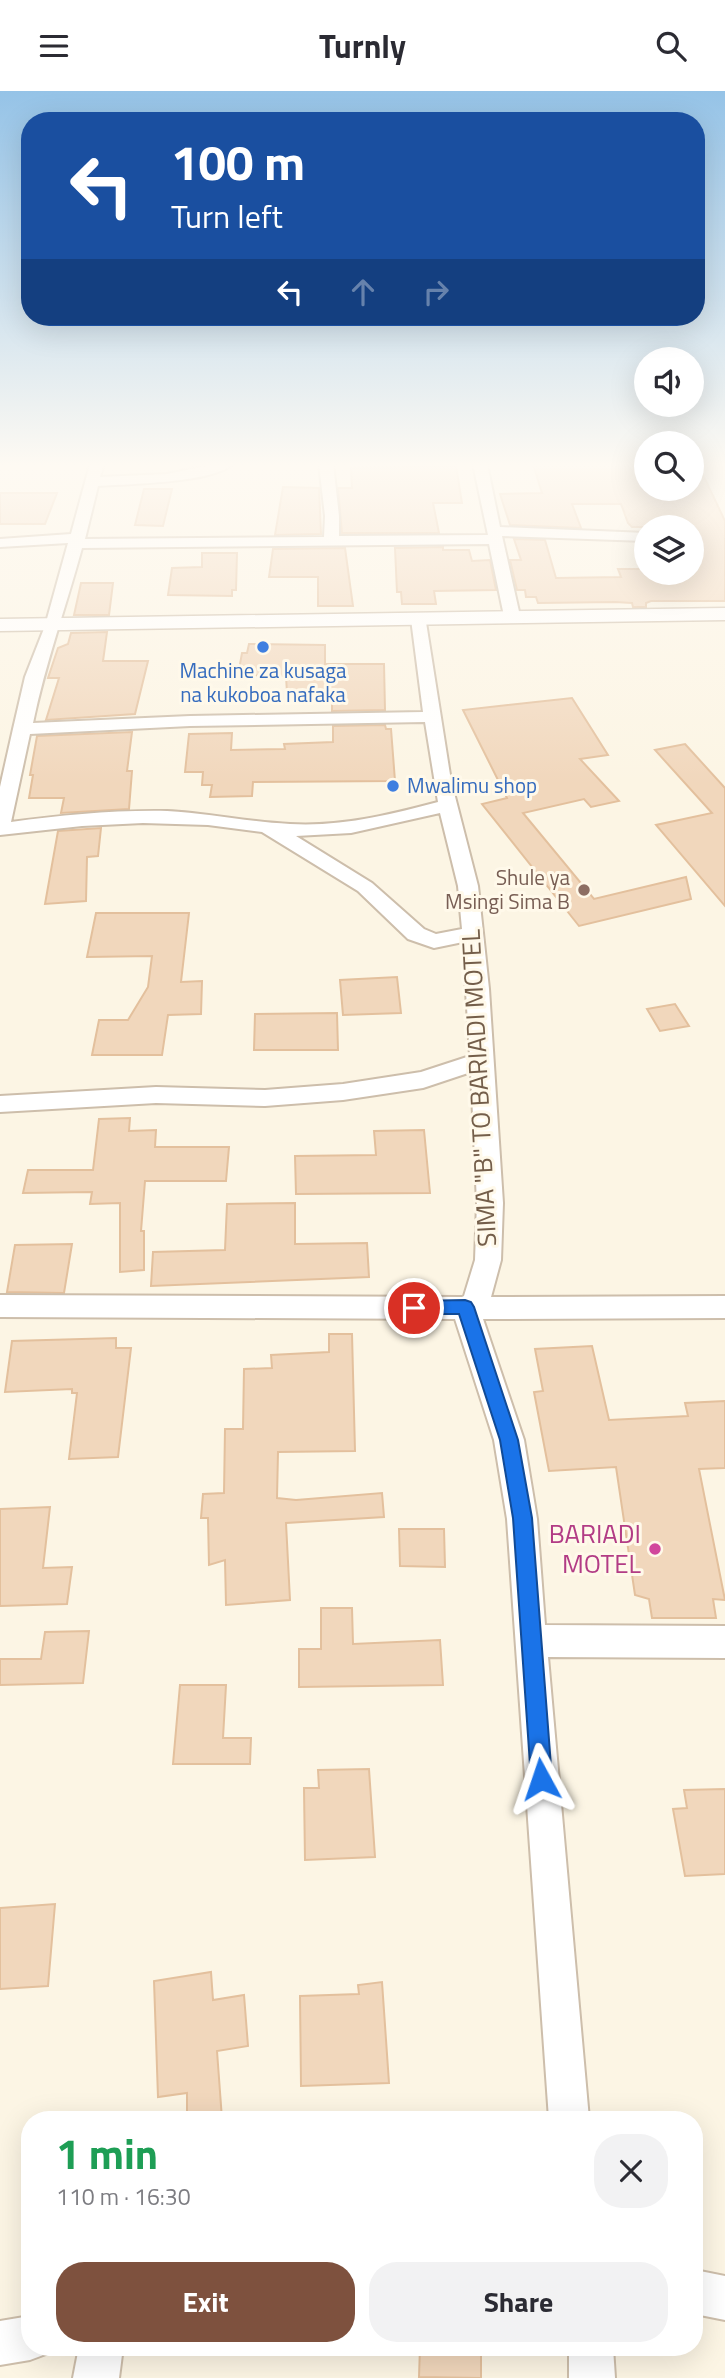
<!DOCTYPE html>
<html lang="en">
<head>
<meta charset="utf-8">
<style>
  :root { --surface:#fff; --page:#f2f2f3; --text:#2b2b33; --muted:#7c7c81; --accent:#7e513e }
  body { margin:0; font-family:"Titillium Web",sans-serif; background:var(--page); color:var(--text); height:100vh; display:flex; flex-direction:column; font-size:26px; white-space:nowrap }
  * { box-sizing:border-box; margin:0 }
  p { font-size:23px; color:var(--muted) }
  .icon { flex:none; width:38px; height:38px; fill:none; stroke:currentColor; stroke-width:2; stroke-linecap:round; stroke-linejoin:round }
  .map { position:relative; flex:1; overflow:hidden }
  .panel { position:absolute; left:21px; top:2020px; width:682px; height:245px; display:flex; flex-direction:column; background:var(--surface); border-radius:28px; box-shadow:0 7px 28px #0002 }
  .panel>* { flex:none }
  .top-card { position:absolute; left:21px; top:21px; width:684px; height:214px; border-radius:28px; box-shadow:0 7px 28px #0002; background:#1a4fa0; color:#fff; overflow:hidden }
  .buttons { position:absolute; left:634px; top:256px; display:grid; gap:14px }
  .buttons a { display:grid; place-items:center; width:70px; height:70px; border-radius:50%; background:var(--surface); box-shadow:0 7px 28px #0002; font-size:35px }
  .pin { position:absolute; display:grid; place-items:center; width:60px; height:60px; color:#fff; margin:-30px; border:4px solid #fff; border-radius:50%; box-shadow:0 2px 7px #0007 }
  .me { position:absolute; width:77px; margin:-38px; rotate:355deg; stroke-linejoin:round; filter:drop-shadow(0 0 5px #0008) }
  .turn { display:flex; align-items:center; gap:24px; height:147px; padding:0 35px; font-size:32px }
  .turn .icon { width:91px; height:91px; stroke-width:2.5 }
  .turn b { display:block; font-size:49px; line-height:60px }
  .lanes { display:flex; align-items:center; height:66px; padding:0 35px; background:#0003; justify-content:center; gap:35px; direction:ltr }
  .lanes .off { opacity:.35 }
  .round { display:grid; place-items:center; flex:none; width:74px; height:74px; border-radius:28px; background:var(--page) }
  .head { display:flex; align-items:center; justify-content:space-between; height:119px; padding:0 35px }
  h1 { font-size:42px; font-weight:700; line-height:52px; color:#1e9e55 }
  .action { display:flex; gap:14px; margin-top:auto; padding:14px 35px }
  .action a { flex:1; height:80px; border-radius:28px; background:var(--accent); color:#fff; font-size:28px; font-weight:700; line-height:80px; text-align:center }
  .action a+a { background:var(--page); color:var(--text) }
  header { display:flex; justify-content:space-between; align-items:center; height:91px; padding:0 35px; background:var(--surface); font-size:32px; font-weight:700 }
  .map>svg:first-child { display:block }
</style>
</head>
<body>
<header><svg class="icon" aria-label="menu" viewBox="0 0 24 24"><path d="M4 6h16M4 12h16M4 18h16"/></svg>Turnly<svg class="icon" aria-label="search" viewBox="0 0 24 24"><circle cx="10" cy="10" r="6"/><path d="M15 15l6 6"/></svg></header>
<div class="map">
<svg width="725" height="2287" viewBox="0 0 725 2287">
  <rect width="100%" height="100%" fill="#fcf5e4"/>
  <g fill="#f1d7bc" stroke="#e3c09d" stroke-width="2">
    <path d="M 533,373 L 638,373 L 648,399 L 691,398 L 691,373 L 698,373 L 725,430 L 725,510 L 651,510 L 646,512 L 646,516 L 633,516 L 632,512 L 615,511 L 538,512 L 536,506 L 526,506 L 525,499 L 517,499 L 510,469 L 521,469 L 514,448 L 545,449 L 556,487 L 621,486 L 618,478 L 646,478 L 646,481 L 691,481 L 691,436 L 632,436 L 628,432 L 621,413 L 572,413 L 581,437 L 510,434 L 500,403 L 542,402 Z"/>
    <path d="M 456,375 L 462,412 L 433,412 L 439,442 L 342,442 L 338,397 L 352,397 L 351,377 Z"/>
    <path d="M 283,396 L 319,397 L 321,443 L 275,444 Z"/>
    <path d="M 144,398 L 172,398 L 163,435 L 135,434 Z"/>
    <path d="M 0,402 L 57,402 L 45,433 L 0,433 Z"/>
    <path d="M 443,456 L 443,459 L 469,459 L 472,470 L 490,469 L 496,499 L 434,500 L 436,513 L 402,513 L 401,501 L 397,501 L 395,457 Z"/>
    <path d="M 345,457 L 353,515 L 318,515 L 318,486 L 269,486 L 273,458 Z"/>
    <path d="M 202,462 L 237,462 L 236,499 L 232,499 L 232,505 L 168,504 L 172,477 L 202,476 Z"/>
    <path d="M 81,492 L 113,492 L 109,524 L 74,524 Z"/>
    <path d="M 107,541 L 103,570 L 148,570 L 135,623 L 46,629 L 59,587 L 48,587 L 58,557 L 68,553 L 71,542 Z"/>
    <path d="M 249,553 L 325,554 L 325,573 L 384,573 L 385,619 L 332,620 L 332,601 L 287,602 L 286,585 L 238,584 L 242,562 L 247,562 Z"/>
    <path d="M 572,607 L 608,664 L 580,668 L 619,710 L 591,716 L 584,708 L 523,722 L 594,808 L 686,786 L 691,808 L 579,835 L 482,713 L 507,707 L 463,619 Z"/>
    <path d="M 385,634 L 386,638 L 391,638 L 395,690 L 253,691 L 252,705 L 210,706 L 212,694 L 202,694 L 203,681 L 185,681 L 189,643 L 232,642 L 231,659 L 285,658 L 284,653 L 333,651 L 333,635 Z"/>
    <path d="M 132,641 L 127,680 L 132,680 L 129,718 L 61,722 L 64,707 L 29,707 L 33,684 L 30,684 L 37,645 Z"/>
    <path d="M 685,653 L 725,697 L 725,815 L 656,734 L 712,722 L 655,659 Z"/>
    <path d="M 101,737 L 98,765 L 87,766 L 86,810 L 45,813 L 58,740 Z"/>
    <path d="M 96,822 L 189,822 L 181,891 L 202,890 L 201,923 L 168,924 L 162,964 L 92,964 L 99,929 L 128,929 L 148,896 L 152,865 L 87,866 Z"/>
    <path d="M 397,886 L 401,922 L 343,924 L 340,889 Z"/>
    <path d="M 675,913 L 689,935 L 660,940 L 647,918 Z"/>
    <path d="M 337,922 L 338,959 L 254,959 L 255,923 Z"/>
    <path d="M 130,1027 L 129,1040 L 156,1039 L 155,1056 L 229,1056 L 226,1090 L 145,1090 L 141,1140 L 144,1140 L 144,1179 L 120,1181 L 120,1112 L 90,1113 L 92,1101 L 23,1102 L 28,1079 L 93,1079 L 99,1028 Z"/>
    <path d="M 424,1039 L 430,1102 L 296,1103 L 295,1065 L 376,1064 L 374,1040 Z"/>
    <path d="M 295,1112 L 295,1153 L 367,1152 L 369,1186 L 151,1195 L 153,1161 L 225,1159 L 227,1113 Z"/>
    <path d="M 72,1153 L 64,1202 L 7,1201 L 15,1154 Z"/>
    <path d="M 329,1243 L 352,1243 L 355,1360 L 278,1361 L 277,1407 L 296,1409 L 382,1402 L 384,1426 L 286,1432 L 290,1509 L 226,1514 L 225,1469 L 209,1474 L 208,1427 L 201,1427 L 203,1403 L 224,1402 L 225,1338 L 243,1338 L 244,1278 L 272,1277 L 271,1264 L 329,1261 Z"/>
    <path d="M 116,1247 L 116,1257 L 131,1257 L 118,1366 L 69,1368 L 77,1302 L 72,1302 L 72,1298 L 5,1301 L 12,1250 Z"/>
    <path d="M 592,1255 L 609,1329 L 688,1325 L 685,1312 L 725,1310 L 725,1377 L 699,1378 L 725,1509 L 713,1508 L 716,1527 L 652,1527 L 649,1508 L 635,1504 L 616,1376 L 549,1380 L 534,1301 L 543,1300 L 535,1258 Z"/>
    <path d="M 50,1416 L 43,1477 L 72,1476 L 67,1513 L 0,1515 L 0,1418 Z"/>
    <path d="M 399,1438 L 444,1438 L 445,1476 L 400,1475 Z"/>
    <path d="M 321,1517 L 352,1517 L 353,1553 L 440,1549 L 443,1594 L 299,1596 L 299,1558 L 321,1558 Z"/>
    <path d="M 89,1540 L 83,1592 L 0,1594 L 0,1568 L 41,1568 L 45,1541 Z"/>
    <path d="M 180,1594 L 226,1594 L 223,1647 L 251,1647 L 250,1673 L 173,1673 Z"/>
    <path d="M 369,1678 L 375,1766 L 305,1769 L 304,1697 L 319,1697 L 318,1679 Z"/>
    <path d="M 725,1698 L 725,1783 L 685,1785 L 673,1718 L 687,1717 L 684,1699 Z"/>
    <path d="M 55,1813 L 48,1895 L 0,1898 L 0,1817 Z"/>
    <path d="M 211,1881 L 213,1909 L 244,1904 L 248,1955 L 217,1960 L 222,2028 L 187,2028 L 187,2002 L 158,2006 L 154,1890 Z"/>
    <path d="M 382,1891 L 389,1992 L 301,1995 L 300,1905 L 359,1903 L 358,1894 Z"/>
    <path d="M 420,2256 L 481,2256 L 481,2287 L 419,2286 Z"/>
  </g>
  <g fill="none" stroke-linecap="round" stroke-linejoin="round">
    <defs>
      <g id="minor">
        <path d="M 90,373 L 104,373 L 100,386 L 167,383 L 216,373 L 232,373 C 214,392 126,393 98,395 L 85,448 L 324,446 L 325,425 L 319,373 L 333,373 L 339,425 L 339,445 L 488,444 L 473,373 L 487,373 L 500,436 L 646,442 L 646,450 L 502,445 L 520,525 L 512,530 L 504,525 L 489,453 L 82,457 C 66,516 45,573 33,632 L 190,625 L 423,621 L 411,528 L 413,525 L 425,525 L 451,690 L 478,795 L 489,898 L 503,1112 L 501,1169 L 491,1206 L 725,1205 L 725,1227 L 483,1228 L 524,1349 L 537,1428 L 545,1534 L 725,1535 L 725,1567 L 548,1566 L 589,2028 L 549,2028 L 507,1428 L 494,1349 L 455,1228 L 0,1226 L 0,1204 L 462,1206 L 464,1205 L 475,1169 L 477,1112 L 471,981 L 423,997 L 343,1009 L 265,1015 L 156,1012 L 0,1021 L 0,1005 L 156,996 L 265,999 L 343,993 L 421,981 L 470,965 L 463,851 L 434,857 L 408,848 L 358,800 L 262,741 L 208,734 L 143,732 L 82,735 L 0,744 L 0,696 L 13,638 L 25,586 L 45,535 L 68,452 L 0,456 L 0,448 L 71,443 ZM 425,631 L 438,711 C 389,724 340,736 290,733 C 248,731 208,722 167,720 C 115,719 63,724 11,731 L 30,643 L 190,635 ZM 440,722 L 458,795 L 462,838 L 436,843 L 424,838 L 372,792 L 296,745 L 351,742 Z"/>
        <path d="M 695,2179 L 725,2185 L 725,2229 L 695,2223 Z"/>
        <path d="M 30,2225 L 30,2256 L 49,2256 L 46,2263 L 30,2269 L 0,2274 L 0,2230 Z"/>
        <path d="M 79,2256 L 123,2256 L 119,2287 L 73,2287 Z"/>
        <path d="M 569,2256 L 613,2256 L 615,2287 L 569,2287 Z"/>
      </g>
      <path id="tertiary" d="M 725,517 L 725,529 L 0,540 L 0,528 Z"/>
    </defs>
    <use href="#minor" stroke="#cdbeab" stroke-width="4"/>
    <use href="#tertiary" stroke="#cdbeab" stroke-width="3"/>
    <use href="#minor" fill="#fff" fill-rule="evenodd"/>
    <use href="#tertiary" fill="#fff" fill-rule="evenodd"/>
  </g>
  <linearGradient id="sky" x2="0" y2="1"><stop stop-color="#95c3e7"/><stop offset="0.54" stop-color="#fefaf3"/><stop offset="1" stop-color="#fefaf3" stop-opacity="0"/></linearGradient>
  <rect width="725" height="693" fill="url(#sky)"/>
  <path fill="#1a73e8" stroke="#114b97" stroke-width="2" d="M 465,1209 L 471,1211 L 474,1216 L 518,1349 L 532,1427 L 552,1688 L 549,1695 L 541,1699 L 534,1695 L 531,1688 L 513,1427 L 500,1349 L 459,1223 L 414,1223 L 408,1221 L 405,1217 L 408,1212 L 414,1210 Z"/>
  <g fill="#3f7fe0" stroke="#fff9ea" stroke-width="2.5">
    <circle cx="263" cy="556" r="7"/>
    <circle cx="393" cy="695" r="7"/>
  </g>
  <circle fill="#8d6e63" stroke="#fff9ea" stroke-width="2.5" cx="584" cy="799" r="7"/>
  <circle fill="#d1479c" stroke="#fff9ea" stroke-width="2.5" cx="655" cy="1458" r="7"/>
  <g text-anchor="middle" stroke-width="6" stroke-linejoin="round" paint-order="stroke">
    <g font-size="21" fill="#366cbe" stroke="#fff9ea">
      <text x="263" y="587">Machine za kusaga<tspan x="263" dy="24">na kukoboa nafaka</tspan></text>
      <text x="407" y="702" text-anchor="start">Mwalimu shop</text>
    </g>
    <g font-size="21" fill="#785e54" stroke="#fff9ea" text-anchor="end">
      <text x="570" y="794">Shule ya<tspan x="570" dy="24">Msingi Sima B</tspan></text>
    </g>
    <g font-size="26" fill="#745e4a" stroke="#fff9ea">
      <text transform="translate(479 997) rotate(-93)" y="9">SIMA "B" TO BARIADI MOTEL</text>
    </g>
    <g font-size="26" fill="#b23c85" stroke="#fff9ea" text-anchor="end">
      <text x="641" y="1452">BARIADI<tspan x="641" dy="30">MOTEL</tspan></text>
    </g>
  </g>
</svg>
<div class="buttons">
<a><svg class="icon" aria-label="sound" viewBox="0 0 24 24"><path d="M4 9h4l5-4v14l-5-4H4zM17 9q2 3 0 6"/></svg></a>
<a><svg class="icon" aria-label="search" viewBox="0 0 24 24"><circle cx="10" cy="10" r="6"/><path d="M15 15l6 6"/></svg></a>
<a><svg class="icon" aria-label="layers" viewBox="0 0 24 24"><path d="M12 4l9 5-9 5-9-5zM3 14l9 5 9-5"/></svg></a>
</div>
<div class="pin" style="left:414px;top:1217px;background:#d93025"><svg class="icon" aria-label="arrive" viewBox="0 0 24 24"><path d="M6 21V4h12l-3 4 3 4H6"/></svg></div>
<svg class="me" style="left:541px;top:1688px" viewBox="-20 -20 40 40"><path d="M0-17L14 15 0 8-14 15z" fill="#1a73e8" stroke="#fff" stroke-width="4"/></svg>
<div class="top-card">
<div class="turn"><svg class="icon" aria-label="left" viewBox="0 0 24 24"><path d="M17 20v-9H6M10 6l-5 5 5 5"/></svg><div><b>100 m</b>Turn left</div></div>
<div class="lanes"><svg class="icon" aria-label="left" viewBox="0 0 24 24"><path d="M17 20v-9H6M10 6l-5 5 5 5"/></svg><svg class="icon off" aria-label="ahead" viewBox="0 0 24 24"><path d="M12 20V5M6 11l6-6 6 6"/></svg><svg class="icon off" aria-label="right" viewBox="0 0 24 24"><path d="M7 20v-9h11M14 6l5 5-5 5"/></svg></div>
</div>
<section class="panel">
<div class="head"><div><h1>1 min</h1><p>110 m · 16:30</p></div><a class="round"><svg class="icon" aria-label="close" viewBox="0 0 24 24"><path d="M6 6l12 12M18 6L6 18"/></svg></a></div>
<div class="action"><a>Exit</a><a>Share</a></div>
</section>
</div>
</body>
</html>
